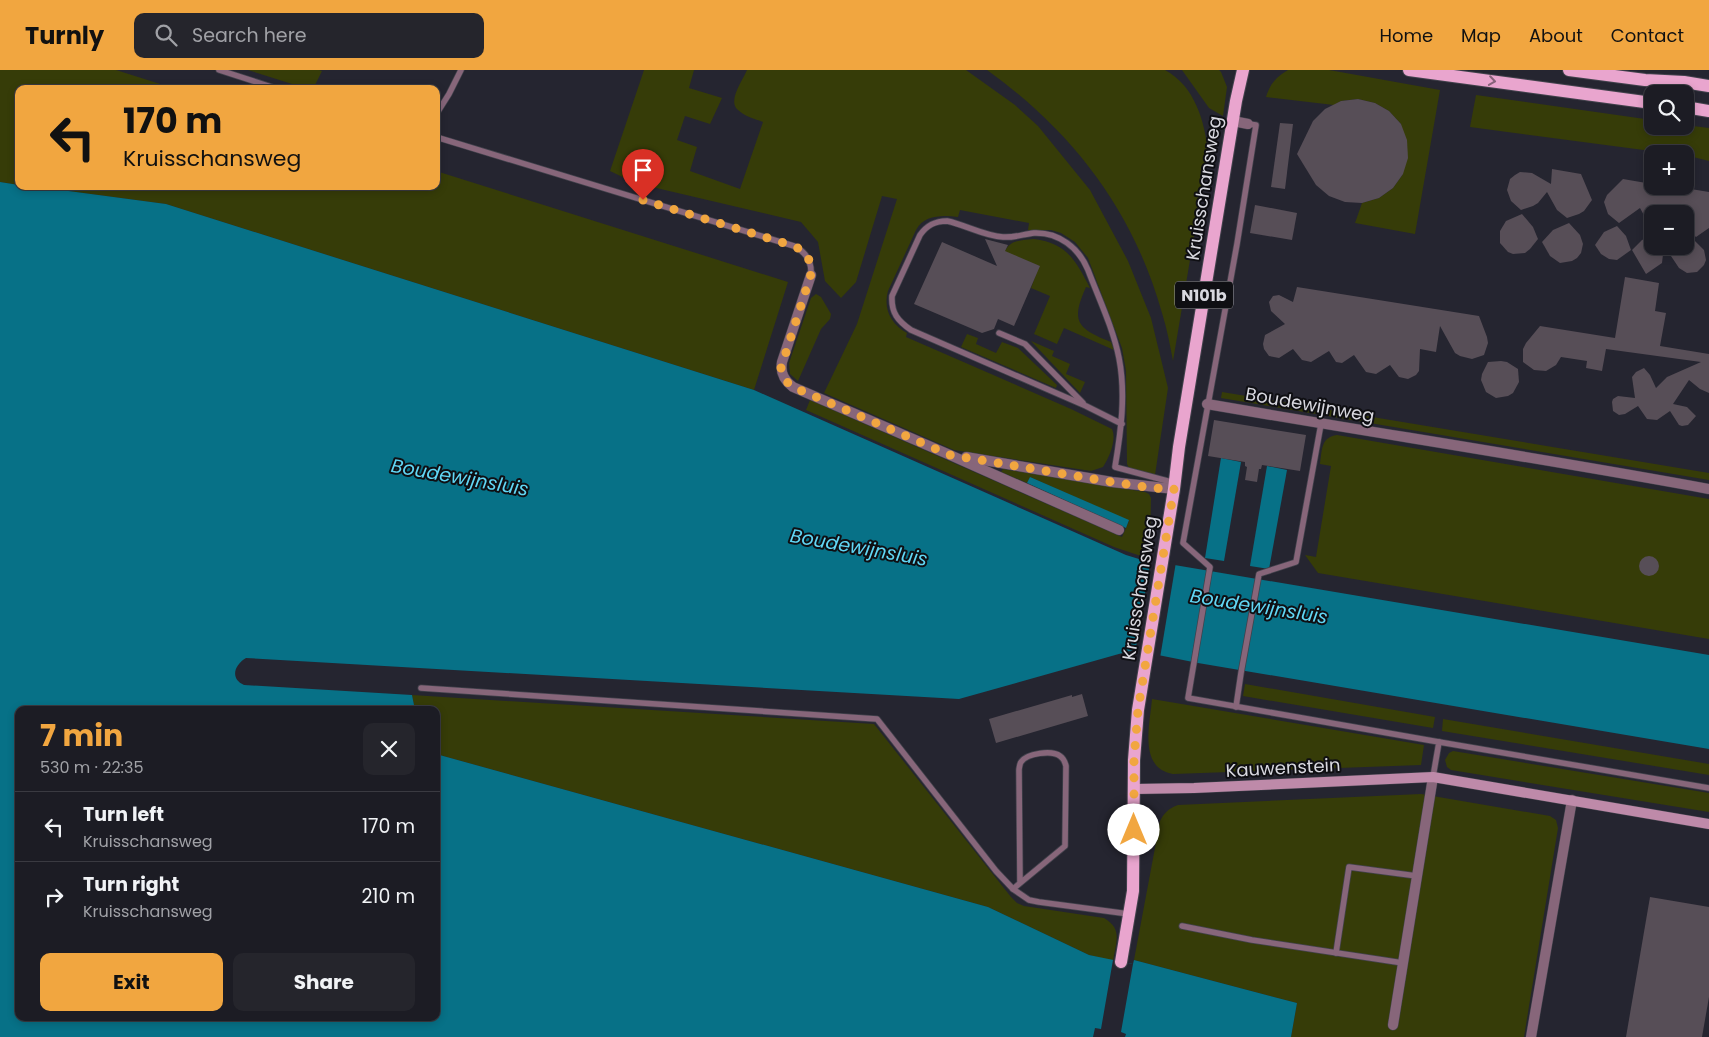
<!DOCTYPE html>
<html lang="en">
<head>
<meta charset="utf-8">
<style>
  :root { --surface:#1c1c24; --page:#25252c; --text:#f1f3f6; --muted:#a0a1a6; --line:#3a3a41; --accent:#f1a640 }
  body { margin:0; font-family:Poppins,sans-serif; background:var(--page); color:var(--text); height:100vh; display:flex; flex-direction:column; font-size:19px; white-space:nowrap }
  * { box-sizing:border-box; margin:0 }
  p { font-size:16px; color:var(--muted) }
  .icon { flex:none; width:28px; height:28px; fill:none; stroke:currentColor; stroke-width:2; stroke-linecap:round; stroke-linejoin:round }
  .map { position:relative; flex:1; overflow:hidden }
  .details { position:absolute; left:15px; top:636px; width:425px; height:315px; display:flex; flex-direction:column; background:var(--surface); border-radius:10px; box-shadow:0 2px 8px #0003,0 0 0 1px var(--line) }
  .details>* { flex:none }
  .hud { position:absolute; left:15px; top:15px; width:425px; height:105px; border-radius:10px; box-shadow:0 2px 8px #0003,0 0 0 1px var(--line); background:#f1a640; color:#111; overflow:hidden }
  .fabs { position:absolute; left:1644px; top:15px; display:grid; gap:10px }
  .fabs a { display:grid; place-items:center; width:50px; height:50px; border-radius:10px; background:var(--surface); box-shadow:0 2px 8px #0003,0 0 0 1px var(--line); font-size:25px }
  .pin { position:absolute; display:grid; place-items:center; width:42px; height:42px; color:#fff; margin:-51px -21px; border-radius:50% 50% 50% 0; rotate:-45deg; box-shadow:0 0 5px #0007 }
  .pin .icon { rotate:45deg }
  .me { position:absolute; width:55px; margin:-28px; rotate:0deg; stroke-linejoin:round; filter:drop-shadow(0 0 4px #0008) }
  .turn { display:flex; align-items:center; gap:18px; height:105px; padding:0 25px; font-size:22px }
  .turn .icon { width:65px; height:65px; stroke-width:2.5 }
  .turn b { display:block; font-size:35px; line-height:42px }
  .round { display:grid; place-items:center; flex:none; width:52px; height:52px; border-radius:10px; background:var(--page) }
  .summary { display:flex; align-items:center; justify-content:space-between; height:85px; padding:0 25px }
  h1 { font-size:30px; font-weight:700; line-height:38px; color:var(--accent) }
  .primary-button { display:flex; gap:10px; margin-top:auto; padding:10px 25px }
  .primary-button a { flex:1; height:58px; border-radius:10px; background:var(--accent); color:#111; font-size:20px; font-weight:700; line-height:58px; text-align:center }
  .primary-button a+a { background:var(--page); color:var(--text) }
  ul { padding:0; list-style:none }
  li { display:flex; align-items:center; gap:15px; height:70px; padding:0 25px; border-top:1px solid var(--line) }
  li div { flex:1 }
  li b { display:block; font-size:19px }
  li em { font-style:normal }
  header { display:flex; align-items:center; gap:30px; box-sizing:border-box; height:70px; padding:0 25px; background:var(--accent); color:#111 }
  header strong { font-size:24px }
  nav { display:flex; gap:28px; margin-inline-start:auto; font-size:18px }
  .search { width:350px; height:45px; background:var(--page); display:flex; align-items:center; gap:12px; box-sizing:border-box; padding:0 18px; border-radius:10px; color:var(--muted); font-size:19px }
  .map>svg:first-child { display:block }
</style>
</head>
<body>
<header>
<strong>Turnly</strong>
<div class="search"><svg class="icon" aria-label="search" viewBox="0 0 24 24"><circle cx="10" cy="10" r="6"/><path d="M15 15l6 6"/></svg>Search here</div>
<nav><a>Home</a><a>Map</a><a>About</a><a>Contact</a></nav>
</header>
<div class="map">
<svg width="1709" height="967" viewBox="0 0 1709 967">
  <rect width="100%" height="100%" fill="#252530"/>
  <g fill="#363c08">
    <path d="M 0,0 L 116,0 L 176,19 L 19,19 L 19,115 L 0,112 Z"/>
    <path d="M 248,0 L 319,0 L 322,1 L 313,19 L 308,19 Z"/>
    <path d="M 644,0 L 694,0 L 689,18 L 722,28 L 710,54 L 685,46 L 677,70 L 697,77 L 690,101 L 740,119 L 763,52 C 755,49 744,46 738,40 C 727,31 743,10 747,0 L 966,0 L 1015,35 L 1038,56 L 1090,120 L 1128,191 L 1151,248 L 1168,318 L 1155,405 C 1143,412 1132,406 1127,394 L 1126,301 L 1122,278 L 1088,188 L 1075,172 L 1061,163 L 1051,160 L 1028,160 L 1029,153 L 960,140 L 958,147 C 942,145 924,145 916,160 L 888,221 C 883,239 891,254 907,263 L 906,267 L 1071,339 L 1112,359 C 1117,370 1109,388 1103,397 L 1091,401 L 954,380 L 824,323 L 857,254 L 897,129 L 882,126 L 856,212 L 841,228 L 825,211 L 818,172 L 801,152 L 635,113 L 610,101 Z"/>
    <path d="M 987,0 L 1165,0 C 1195,16 1205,52 1208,83 L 1173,291 C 1170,275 1167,259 1162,243 C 1133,140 1073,62 987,0 Z"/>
    <path d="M 1182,0 L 1219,0 L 1221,2 L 1227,17 L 1223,46 L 1209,38 Z"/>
    <path d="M 1288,0 L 1329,0 L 1440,20 L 1415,164 L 1355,153 L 1362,133 L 1379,128 L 1393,118 L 1403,104 L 1401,54 L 1389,41 L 1375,33 L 1358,29 L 1341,31 L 1334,35 L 1266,27 C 1270,14 1276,7 1288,0 Z"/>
    <path d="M 1476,25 L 1652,50 L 1652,56 L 1685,56 L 1685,55 L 1709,58 L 1709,91 L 1685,85 L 1685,84 L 1674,84 L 1470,57 Z"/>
    <path d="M 436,101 L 788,212 L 754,320 L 166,134 L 31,116 L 436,116 Z"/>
    <path d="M 1034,169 C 1067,173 1076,191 1090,218 L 1086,217 C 1071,251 1076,258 1111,272 L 1114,280 L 1064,258 L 1057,274 L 1034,264 L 1050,226 L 1031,218 L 1039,196 L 1018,187 L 1011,203 L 998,197 C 1008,173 1007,171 1034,169 Z"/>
    <path d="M 816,224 L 821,227 L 831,244 L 830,249 L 821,259 L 798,311 L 790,304 L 789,293 L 811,228 Z"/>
    <path d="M 967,264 L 978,268 L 976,274 L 996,283 L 1002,272 L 1018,278 L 1057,315 L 1056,318 L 961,277 Z"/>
    <path d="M 1031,271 L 1054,281 L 1052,286 L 1070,294 L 1066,304 L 1085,312 L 1080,323 Z"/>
    <path d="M 1222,322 L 1709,403 L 1709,410 L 1221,328 Z"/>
    <path d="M 810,330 L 1122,467 L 1129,451 L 1030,407 L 1027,413 L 1001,402 L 1003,399 L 1145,422 L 1149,424 L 1151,428 L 1150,478 L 1142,478 L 1141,486 L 1114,477 L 806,340 Z"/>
    <path d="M 1337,365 L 1709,429 L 1709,569 L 1318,503 L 1305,485 L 1316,487 L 1331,396 L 1320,394 C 1322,380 1321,367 1337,365 Z"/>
    <path d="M 1245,614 L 1435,647 L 1433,658 L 1243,626 Z"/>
    <path d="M 412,625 L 874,654 L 1011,827 L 1017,833 L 1024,836 L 1104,848 C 1123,859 1116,872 1113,891 L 1089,885 L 988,837 L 436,684 L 436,640 L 415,640 Z"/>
    <path d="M 1152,629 L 1424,675 L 1421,695 L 1173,704 C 1138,698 1150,654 1152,629 Z"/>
    <path d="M 1443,649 L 1709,694 L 1709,705 L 1442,661 Z"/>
    <path d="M 1453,681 L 1709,723 L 1709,742 L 1451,700 L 1447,697 L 1445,690 L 1449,683 Z"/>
    <path d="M 1421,724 L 1550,746 L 1556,750 L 1558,758 L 1524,967 L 1291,967 L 1297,933 L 1134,890 L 1160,751 C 1164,743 1169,738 1178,735 Z"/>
  </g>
  <g fill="#077187">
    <path d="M 0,112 L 19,115 L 19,116 L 31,116 L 166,134 L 754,320 L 1126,485 L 1139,489 L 1709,585 L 1709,679 L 1198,593 L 1133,580 L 959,629 L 246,588 C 234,595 230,609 244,615 L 412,625 L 415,640 L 19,640 L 19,948 L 436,948 L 436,684 L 988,837 L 1089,885 L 1133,894 L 1134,890 L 1297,933 L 1291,967 L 0,967 Z"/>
    <path d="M 1221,388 L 1241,392 L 1224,491 L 1205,488 Z"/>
    <path d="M 1267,396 L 1287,400 L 1269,499 L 1250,496 Z"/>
    <path d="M 1030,407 L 1129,450 L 1126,458 L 1027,413 Z"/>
  </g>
  <g fill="#252530">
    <path d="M 1151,488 L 1176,492 L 1160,588 L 1135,583 Z"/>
    <path d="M 1113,890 L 1133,894 L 1121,962 L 1126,964 L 1125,967 L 1093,967 L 1095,958 L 1101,959 Z"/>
  </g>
  <g fill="#574e57">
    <path d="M 1358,29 L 1375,33 L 1389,41 L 1401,54 L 1407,70 L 1408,88 L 1403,104 L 1393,118 L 1379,128 L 1362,133 L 1345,132 L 1329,126 L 1316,115 L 1297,84 L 1313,51 L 1325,39 L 1341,31 Z"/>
    <path d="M 1280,53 L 1293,54 L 1285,119 L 1271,117 Z"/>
    <path d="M 1552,99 L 1581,104 L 1592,130 L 1584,141 L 1579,144 L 1567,148 L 1557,140 L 1547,122 L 1538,133 L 1533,136 L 1521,140 L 1511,131 L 1507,120 L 1510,109 L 1515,105 L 1520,102 L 1532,103 L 1551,114 Z"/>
    <path d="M 1623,109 L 1652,114 L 1652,116 L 1673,116 L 1709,122 L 1709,158 L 1696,167 L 1685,157 L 1685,144 L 1652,144 L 1652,160 L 1640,138 L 1619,153 L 1608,144 L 1604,132 L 1607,125 Z"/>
    <path d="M 1255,135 L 1297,143 L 1292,170 L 1250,163 Z"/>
    <path d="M 1522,144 L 1533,157 L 1538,169 L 1530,179 L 1525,183 L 1513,184 L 1508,182 L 1500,173 L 1500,161 L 1506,151 Z"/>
    <path d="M 1569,153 L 1580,165 L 1583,174 L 1581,183 L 1577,188 L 1572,191 L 1560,193 L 1550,186 L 1542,172 L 1553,160 Z"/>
    <path d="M 1617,156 L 1626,166 L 1631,180 L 1617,190 L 1609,189 L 1601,184 L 1595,175 L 1604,162 Z"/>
    <path d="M 1652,165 L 1652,176 L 1664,176 L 1662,193 L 1646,204 L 1632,180 L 1642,170 Z"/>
    <path d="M 985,169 L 1008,175 L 1005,181 L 1040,196 L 1014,256 L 998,249 L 994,259 L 982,263 L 914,234 L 942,172 L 997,196 Z"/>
    <path d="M 1694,170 L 1704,180 L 1706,190 L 1704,195 L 1697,202 L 1687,203 L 1679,198 L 1671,186 L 1681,176 L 1685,176 L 1685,174 Z"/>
    <path d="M 1625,207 L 1659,213 L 1655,241 L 1666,243 L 1660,276 L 1709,284 L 1709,323 L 1700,319 L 1689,310 L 1673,334 L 1687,337 L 1696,346 L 1688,355 L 1682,356 L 1679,355 L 1670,341 L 1657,350 L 1647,349 L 1638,336 L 1625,344 L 1619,345 L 1613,341 L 1612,332 L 1613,329 L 1618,326 L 1635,328 L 1632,307 L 1636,302 L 1644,298 L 1650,305 L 1656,318 L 1667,307 L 1701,292 L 1606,279 L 1602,301 L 1586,298 L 1587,291 L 1561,287 L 1556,295 L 1546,301 L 1534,300 L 1523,292 L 1523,279 L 1526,273 L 1540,256 L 1615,268 Z"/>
    <path d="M 1297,217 L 1479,246 L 1487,267 L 1488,273 L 1484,285 L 1472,289 L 1460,286 L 1455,283 L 1440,256 L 1436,282 L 1420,279 L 1419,301 L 1416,305 L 1408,309 L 1399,307 L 1390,295 L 1376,304 L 1366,302 L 1354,285 L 1342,293 L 1336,292 L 1329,281 L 1311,292 L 1302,290 L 1293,279 L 1279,288 L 1269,286 L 1264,279 L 1263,274 L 1265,265 L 1285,254 L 1271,241 L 1269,232 L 1273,226 L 1279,225 L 1293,232 Z"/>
    <path d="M 1501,291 L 1507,292 L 1518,299 L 1519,312 L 1513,323 L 1508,326 L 1496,328 L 1486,322 L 1481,310 L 1482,304 L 1488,292 Z"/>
    <path d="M 1214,350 L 1306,365 L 1300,401 L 1262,395 L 1261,399 L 1259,399 L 1257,412 L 1245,410 L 1247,397 L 1245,396 L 1245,392 L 1208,386 Z"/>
    <circle cx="1649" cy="496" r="10"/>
    <path d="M 1082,624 L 1088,646 L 996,673 L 989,649 L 1072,625 L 1072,627 Z"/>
    <path d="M 1650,827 L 1709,837 L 1709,927 L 1702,967 L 1626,967 Z"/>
  </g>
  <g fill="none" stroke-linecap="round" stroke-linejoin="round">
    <defs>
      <g id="lane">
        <path d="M 219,0 L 278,19"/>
        <path d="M 437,43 L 449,24 L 461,0"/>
        <path d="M 1248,54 L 1256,55 L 1237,174 L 1183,473 L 1210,497 L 1188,628 L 1439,672 L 1433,707"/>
        <path d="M 436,67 L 794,176 C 806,182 812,191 811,205"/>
        <path d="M 999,263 L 1025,274 L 1083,333"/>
        <path d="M 1122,354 L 1086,336 L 911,260 C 898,251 891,243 892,226 L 920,165 C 927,155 935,151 947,151 C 966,155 984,166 1003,167 C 1014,168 1024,164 1034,163 C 1059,162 1079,178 1088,200 C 1099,229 1113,258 1119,288 C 1126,324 1121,361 1115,397 L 1175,413"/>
        <path d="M 421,618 L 877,649 L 996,801 L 1013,819 L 1029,830 L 1039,832 L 1129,844"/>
        <path d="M 1236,637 L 1241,603 L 1259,504 L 1296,492 L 1321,354"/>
        <path d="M 1439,672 L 1709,718"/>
        <path d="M 1013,819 L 1065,776 L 1066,696 C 1065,692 1063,688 1060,686 C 1052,680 1027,683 1021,692 C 1020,693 1019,699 1019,700 L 1020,813"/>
        <path d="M 1182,856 L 1252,870 L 1403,893"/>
        <path d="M 1336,883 L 1349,797 L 1417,806"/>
      </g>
      <g id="street">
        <path d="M 1233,51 L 1248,54"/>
        <path d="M 811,205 L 782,292 C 780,303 784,310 793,317 L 950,385 L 1119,460"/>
        <path d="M 1207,334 C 1374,363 1542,388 1709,419"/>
        <path d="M 966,387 L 1112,412 L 1174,419"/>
        <path d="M 1393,955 L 1433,707"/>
        <path d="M 1531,967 L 1572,730"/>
      </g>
      <path id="secondary" d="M 1134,719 L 1194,718 L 1433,707 L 1709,754"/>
      <g id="primary">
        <path d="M 1409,0 L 1652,33"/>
        <path d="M 1569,0 L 1645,10 L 1684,12 L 1709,16"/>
        <path d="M 1685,37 L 1709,41"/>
        <path d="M 1121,892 L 1133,821 L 1134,690 L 1138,640 L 1174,419 L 1179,377 L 1236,31 L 1243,0"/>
      </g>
    </defs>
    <use href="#lane" stroke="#42424c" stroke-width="7"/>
    <use href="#street" stroke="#42424c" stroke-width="11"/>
    <use href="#secondary" stroke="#42424c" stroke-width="11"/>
    <use href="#primary" stroke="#42424c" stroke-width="14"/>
    <use href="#lane" stroke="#87667a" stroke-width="5.5"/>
    <use href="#street" stroke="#87667a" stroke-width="10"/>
    <use href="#secondary" stroke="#be8aa9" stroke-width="10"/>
    <use href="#primary" stroke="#e9a5ce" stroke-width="12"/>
  </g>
  <defs><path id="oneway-chevron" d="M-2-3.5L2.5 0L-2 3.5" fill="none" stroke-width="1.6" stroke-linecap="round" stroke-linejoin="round" transform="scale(1.25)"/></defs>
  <use stroke="#87627a" href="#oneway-chevron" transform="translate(1492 11) rotate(8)"/>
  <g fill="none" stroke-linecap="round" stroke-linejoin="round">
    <path stroke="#f1a640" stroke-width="9" stroke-dasharray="0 16.2" d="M 643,130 L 794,176 C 806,182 812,190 811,204 L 781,298 L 787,312 L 793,317 L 950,385 L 1112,412 L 1152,418 L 1174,419 L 1138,640 L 1134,690 L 1134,760"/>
  </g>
  <g text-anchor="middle" stroke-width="4" stroke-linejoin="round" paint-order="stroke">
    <rect fill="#0f0f13" stroke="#9c9ca2" stroke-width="1" x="1175" y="211.5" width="58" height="27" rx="4"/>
    <g font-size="16" font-weight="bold" fill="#d8d8df">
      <text x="1204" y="231">N101b</text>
    </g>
    <g font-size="18" fill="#d8d8df" stroke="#0f0f13">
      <text transform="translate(1204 118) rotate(-81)" y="6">Kruisschansweg</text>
      <text transform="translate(1310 335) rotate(10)" y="6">Boudewijnweg</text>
      <text transform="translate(1140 518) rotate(-81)" y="6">Kruisschansweg</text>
      <text transform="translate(1283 698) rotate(-3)" y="6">Kauwenstein</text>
    </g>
    <g font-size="19" font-style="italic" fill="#61d7f5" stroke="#0f0f13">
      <text transform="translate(460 407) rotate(10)" y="7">Boudewijnsluis</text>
      <text transform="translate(859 477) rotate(10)" y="7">Boudewijnsluis</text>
      <text transform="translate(1259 536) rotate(9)" y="7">Boudewijnsluis</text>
    </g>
  </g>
</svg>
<div class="fabs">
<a><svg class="icon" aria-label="search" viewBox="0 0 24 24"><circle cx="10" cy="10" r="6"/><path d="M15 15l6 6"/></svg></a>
<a>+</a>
<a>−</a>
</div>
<div class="pin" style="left:643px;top:130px;background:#d93025"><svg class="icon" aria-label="arrive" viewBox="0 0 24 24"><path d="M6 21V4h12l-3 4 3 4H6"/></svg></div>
<svg class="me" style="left:1134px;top:760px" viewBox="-20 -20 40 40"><circle r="19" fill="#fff"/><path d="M0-13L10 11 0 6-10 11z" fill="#f1a640"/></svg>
<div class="hud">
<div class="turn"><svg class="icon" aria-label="left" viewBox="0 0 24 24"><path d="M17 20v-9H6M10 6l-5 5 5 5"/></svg><div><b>170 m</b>Kruisschansweg</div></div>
</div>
<section class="details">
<div class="summary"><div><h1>7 min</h1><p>530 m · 22:35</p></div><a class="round"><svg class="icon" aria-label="close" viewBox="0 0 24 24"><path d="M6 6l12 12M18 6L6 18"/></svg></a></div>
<ul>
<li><svg class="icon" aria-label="left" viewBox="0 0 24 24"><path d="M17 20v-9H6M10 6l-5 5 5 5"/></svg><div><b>Turn left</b><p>Kruisschansweg</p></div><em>170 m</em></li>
<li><svg class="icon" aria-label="right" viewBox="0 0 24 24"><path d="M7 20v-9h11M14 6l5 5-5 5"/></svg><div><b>Turn right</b><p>Kruisschansweg</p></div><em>210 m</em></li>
</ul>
<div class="primary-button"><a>Exit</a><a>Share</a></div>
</section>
</div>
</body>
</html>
